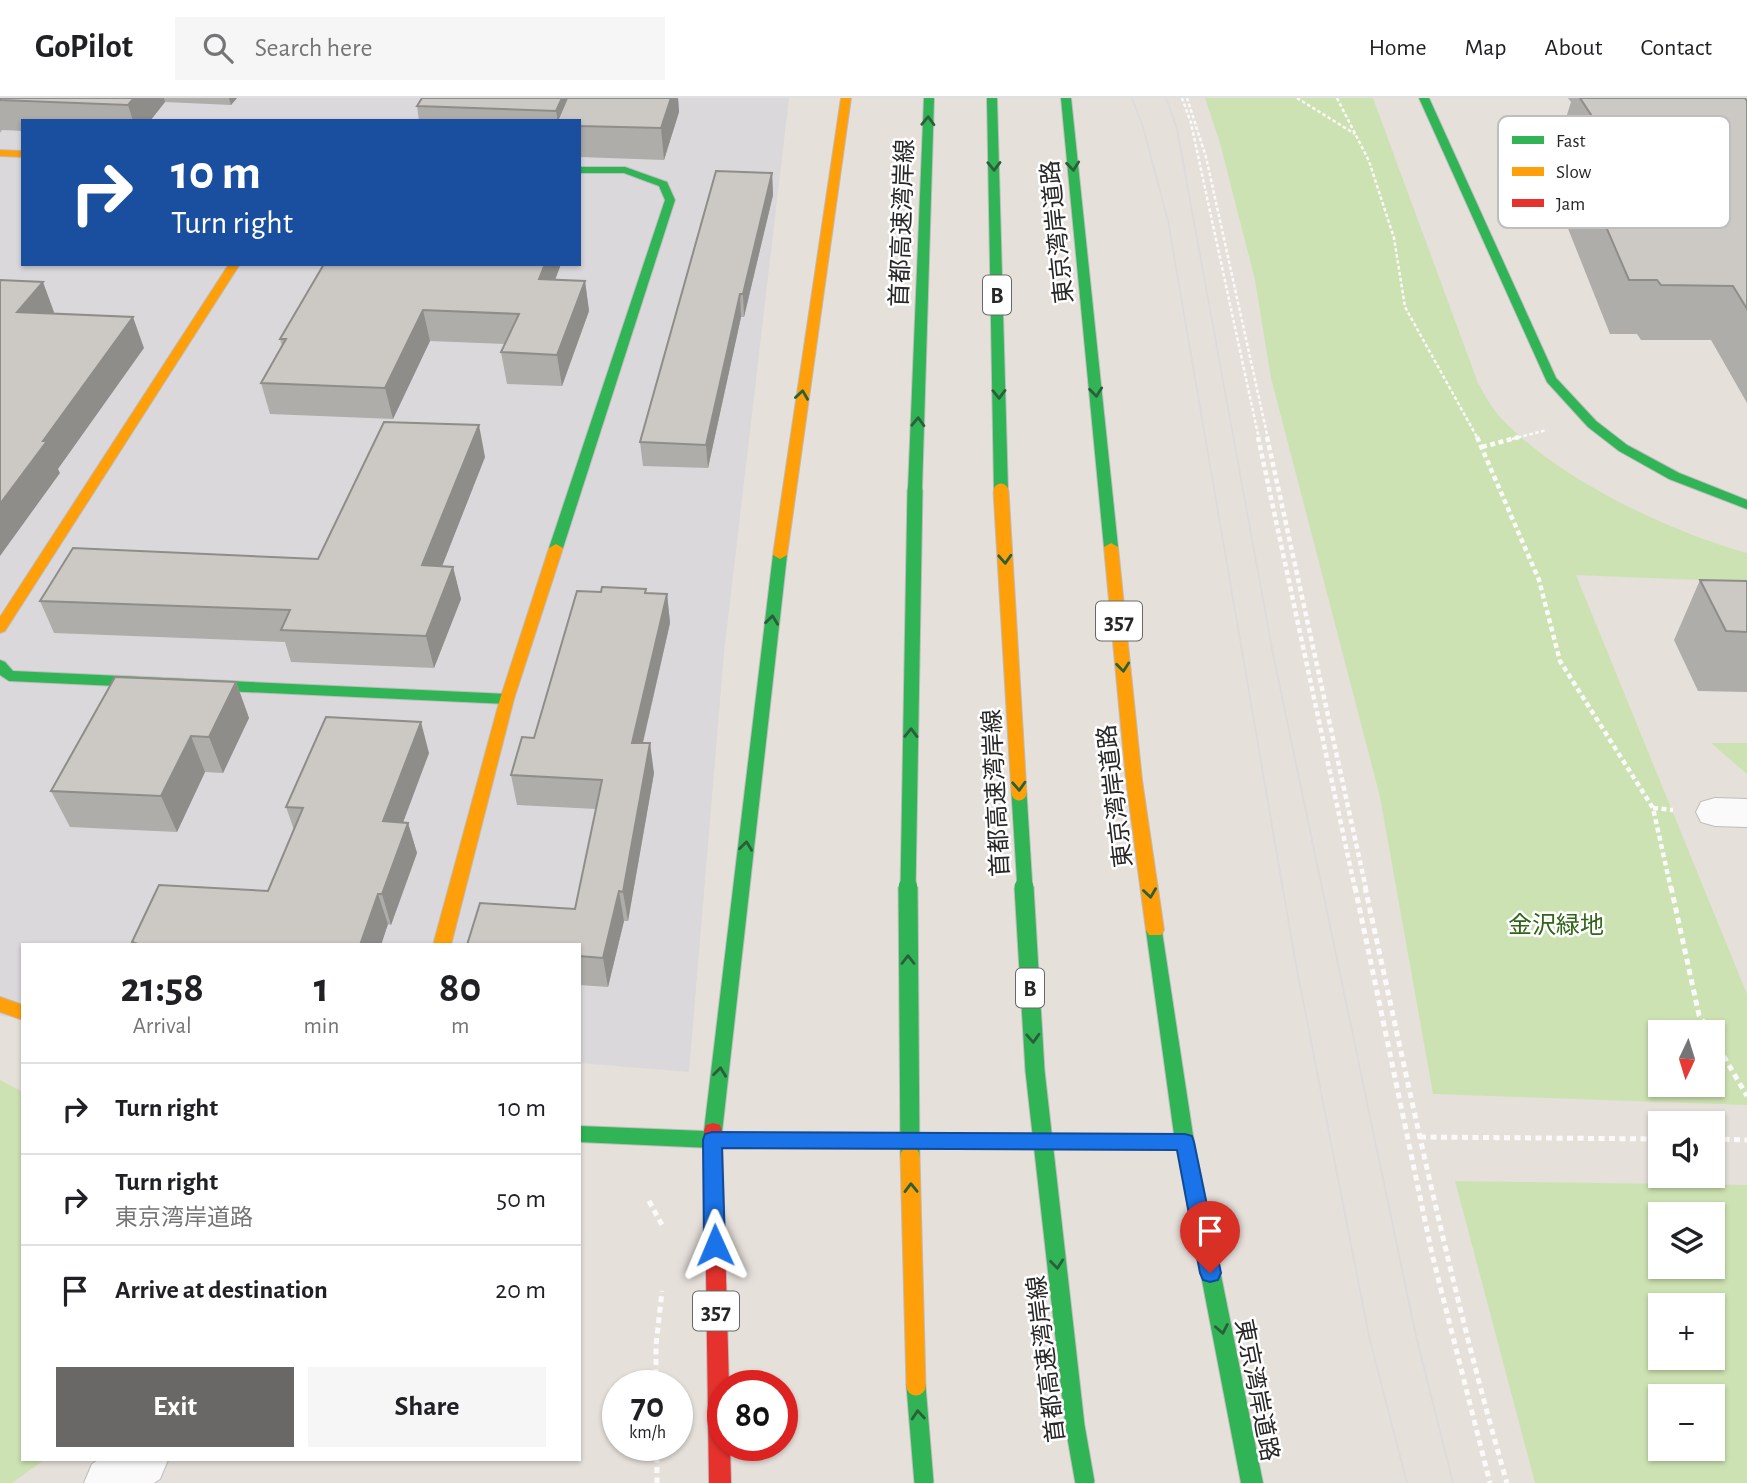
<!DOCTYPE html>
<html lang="en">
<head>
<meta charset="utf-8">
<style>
  :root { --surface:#fff; --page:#f6f6f6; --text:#202124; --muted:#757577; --line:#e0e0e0; --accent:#6a6866 }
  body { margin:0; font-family:"Alegreya Sans","Noto Sans JP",sans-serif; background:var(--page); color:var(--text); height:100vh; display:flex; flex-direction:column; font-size:26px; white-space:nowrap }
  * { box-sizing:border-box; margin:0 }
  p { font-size:23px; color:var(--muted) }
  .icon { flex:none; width:38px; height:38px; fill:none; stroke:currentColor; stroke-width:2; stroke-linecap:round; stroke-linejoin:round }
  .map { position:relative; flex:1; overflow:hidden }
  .details { position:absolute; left:21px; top:845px; width:560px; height:518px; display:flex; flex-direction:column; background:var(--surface); border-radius:0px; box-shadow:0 2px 5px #0004 }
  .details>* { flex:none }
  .top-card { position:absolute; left:21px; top:21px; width:560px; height:147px; border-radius:0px; box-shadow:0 2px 5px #0004; background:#1a4fa0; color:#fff; overflow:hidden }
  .needle { width:46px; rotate:184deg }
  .fabs { position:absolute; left:1648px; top:922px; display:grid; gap:14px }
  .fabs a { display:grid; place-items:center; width:77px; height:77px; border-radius:0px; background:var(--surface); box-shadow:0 2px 5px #0004; font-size:35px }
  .speed { position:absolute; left:602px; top:1272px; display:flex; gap:14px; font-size:35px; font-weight:700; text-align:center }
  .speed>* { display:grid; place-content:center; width:91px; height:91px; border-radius:50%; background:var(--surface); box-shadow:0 2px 5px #0004; line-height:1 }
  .speed small { font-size:18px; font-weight:400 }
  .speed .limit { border:10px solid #d22; background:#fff; color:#111 }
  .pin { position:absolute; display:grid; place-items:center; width:60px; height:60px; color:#fff; margin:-72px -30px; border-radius:50% 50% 50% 0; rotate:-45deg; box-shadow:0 0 7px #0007 }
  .pin .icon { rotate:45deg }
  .me { position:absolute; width:77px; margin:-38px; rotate:359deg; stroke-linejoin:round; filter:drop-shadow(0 0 5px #0008) }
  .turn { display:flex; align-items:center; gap:24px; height:147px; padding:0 35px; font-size:32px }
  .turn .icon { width:91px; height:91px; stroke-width:2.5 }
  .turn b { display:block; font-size:49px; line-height:60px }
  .eta { display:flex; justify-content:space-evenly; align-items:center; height:119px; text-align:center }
  .eta b { font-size:42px; font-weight:700; line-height:49px }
  .cta { display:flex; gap:14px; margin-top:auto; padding:14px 35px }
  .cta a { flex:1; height:80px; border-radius:0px; background:var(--accent); color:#fff; font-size:28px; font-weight:700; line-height:80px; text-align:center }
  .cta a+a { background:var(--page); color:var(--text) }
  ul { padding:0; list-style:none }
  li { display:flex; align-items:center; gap:21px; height:91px; padding:0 35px; border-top:2px solid var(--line) }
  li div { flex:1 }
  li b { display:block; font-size:26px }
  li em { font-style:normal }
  header { display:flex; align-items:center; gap:42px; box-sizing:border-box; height:98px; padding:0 35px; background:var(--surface); border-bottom:2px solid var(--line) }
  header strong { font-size:33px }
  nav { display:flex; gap:38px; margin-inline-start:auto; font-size:24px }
  .search { width:490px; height:63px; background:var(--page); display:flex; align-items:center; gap:18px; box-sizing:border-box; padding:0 24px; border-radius:0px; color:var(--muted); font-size:26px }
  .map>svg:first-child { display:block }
</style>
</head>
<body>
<header>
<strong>GoPilot</strong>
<div class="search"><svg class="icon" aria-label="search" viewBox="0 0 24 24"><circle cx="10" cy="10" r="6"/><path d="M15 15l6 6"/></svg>Search here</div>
<nav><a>Home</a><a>Map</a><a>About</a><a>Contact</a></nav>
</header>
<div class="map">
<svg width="1747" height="1385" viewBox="0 0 1747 1385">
  <rect width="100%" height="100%" fill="#e6e0db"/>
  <path fill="#dbd8db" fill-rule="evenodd" d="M 0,0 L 789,0 L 724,555 L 689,974 L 579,965 L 579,847 L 23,847 L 23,920 L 0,918 ZM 23,23 L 579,23 L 579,166 L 23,166 Z"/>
  <g fill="#cde2b2" fill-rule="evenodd">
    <path d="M 1205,0 L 1373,0 L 1478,285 C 1485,297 1492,311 1502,321 C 1560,382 1666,432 1747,455 L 1747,484 L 1576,477 L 1747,896 L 1747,1007 L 1433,996 L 1380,699 L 1271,280 L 1255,182 L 1220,45 ZM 1661,934 L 1713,934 L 1713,987 L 1661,987 Z"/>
    <path d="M 1711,645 L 1747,645 L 1747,676 Z"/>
    <path d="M 0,982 L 23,994 L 23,1362 L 44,1362 L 12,1385 L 0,1385 Z"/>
    <path d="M 1455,1083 L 1747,1087 L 1747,1385 L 1535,1385 ZM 1713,1116 L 1713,1169 L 1661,1169 L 1661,1116 ZM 1661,1208 L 1713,1208 L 1713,1260 L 1661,1260 ZM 1661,1298 L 1713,1298 L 1713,1351 L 1661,1351 Z"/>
  </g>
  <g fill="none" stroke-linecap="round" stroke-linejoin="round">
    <defs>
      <g id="street">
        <path d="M 1715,700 L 1747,701 L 1747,729 L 1715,728 L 1701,724 L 1696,714 L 1701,704 Z"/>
        <path d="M 98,1362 L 168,1362 L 160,1381 L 154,1385 L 84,1385 L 92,1366 Z"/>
      </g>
      <g id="fast">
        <path d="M 924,0 L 934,0 L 922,392 L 915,396 L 908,392 Z"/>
        <path d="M 987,0 L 997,0 L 1008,393 L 1001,397 L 994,393 Z"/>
        <path d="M 1061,0 L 1071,0 L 1118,449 L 1111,453 L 1104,449 Z"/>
        <path d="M 1419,0 L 1429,0 L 1556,280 L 1596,323 L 1627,347 L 1679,375 L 1747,402 L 1747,411 L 1669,381 L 1619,353 L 1588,329 L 1547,284 Z"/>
        <path d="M 579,69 L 625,69 L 667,84 L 675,102 L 563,450 L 556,454 L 549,450 L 665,102 L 659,88 L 624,75 L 579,75 Z"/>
        <path d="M 780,453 L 787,457 L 722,1034 L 1174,1036 L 1146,832 L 1149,827 L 1161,827 L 1194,1044 L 1263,1385 L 1241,1385 L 1177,1052 L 712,1050 L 579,1044 L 579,1028 L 704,1033 L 773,457 Z"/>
        <path d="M 0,562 L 5,564 L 13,573 L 507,596 L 514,601 L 507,606 L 9,583 L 0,577 Z"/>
      </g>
      <g id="slow">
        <path d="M 841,0 L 851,0 L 787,457 L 780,461 L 773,457 Z"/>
        <path d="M 0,52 L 23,53 L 23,59 L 0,58 Z"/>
        <path d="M 229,166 L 240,166 L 5,533 L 0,535 L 0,519 Z"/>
        <path d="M 1111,445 L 1118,449 L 1142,682 L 1164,832 L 1161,837 L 1149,837 L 1146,832 L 1126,682 L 1104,449 Z"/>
        <path d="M 556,446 L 563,450 L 514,601 L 451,847 L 433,847 L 500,601 L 549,450 Z"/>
        <path d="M 0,899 L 23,907 L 23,922 L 0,914 Z"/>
      </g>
      <path id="jam" d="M 713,1025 L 720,1027 L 722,1033 L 729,1288 L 723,1288 L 723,1348 L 730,1348 L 731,1385 L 709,1385 L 704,1033 L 706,1027 Z"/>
    </defs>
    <use href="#street" stroke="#bfbdbd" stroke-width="2"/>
    <use href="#fast" stroke="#bfbdbd" stroke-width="2"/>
    <use href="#slow" stroke="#bfbdbd" stroke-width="2"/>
    <use href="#jam" stroke="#bfbdbd" stroke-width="2"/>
    <g stroke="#fbfafa" stroke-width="2.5" stroke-dasharray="3.5 2.5" stroke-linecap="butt">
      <path d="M 1182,0 L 1191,25 L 1259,341"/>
      <path d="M 1187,0 L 1206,59 L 1268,341"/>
      <path d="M 1297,0 L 1355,36"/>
      <path d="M 1337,0 L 1369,63 L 1394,140 L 1405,209 L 1478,341"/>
      <path d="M 1512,341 L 1547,332"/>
    </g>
    <g stroke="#fbfafa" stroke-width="4.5" stroke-dasharray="5 3.5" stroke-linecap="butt">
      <path d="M 1258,339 L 1355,791"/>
      <path d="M 1267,339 L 1366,791"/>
      <path d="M 1477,339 L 1539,482 L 1560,563 L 1653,710 L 1671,791"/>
      <path d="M 1482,349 L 1519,339"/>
      <path d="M 1653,710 L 1673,712"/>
    </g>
    <g stroke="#fbfafa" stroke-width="5" stroke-dasharray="6 4.5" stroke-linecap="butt">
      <path d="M 1355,789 L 1432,1156 L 1490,1385"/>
      <path d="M 1365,789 C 1409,989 1450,1189 1507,1385"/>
      <path d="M 1671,789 L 1699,917 L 1710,934"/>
      <path d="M 1713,940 L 1747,998"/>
      <path d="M 1420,1039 L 1661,1041"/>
      <path d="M 1713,1041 L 1747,1042"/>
      <path d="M 649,1103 L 662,1127"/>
      <path d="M 656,1288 L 656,1247 L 662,1193"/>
      <path d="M 657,1348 L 657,1385"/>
    </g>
    <use href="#street" fill="#fbfafa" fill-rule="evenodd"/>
    <use href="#fast" fill="#30b455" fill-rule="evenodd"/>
    <use href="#slow" fill="#ff9f0a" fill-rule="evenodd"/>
    <use href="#jam" fill="#e5322d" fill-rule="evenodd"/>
    <g stroke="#dcdcdd" stroke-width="2">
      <path d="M 1132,0 L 1143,29 L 1168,123 L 1296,867 L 1369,1238 L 1407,1385"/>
      <path d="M 1166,0 L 1177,31 L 1273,556 L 1416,1238 L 1453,1385"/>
    </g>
    <defs>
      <g id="fast-bridge-far1">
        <path d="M 1019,695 L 1025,791"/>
        <path d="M 908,791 L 915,392"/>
      </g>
      <g id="fast-bridge">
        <path d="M 908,789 L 910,1058"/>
        <path d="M 1024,789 L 1035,973 L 1075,1328 L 1085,1385"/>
        <path d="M 916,1288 L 924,1385"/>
      </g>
      <path id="slow-bridge-far1" d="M 1001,393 L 1019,695"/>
      <path id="slow-bridge" d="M 910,1058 L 916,1288"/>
    </defs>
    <use href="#fast-bridge-far1" stroke="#bfbcbb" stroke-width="17" stroke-linecap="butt"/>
    <use href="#fast-bridge" stroke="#bfbcbb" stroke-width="21" stroke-linecap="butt"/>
    <use href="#slow-bridge-far1" stroke="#bfbcbb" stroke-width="17" stroke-linecap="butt"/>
    <use href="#slow-bridge" stroke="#bfbcbb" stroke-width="21" stroke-linecap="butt"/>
    <use href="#fast-bridge-far1" stroke="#30b455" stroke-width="15"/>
    <use href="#fast-bridge" stroke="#30b455" stroke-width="19"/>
    <use href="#slow-bridge-far1" stroke="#ff9f0a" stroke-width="15"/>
    <use href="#slow-bridge" stroke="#ff9f0a" stroke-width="19"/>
  </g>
  <g fill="#afada9">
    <path d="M 0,0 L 237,0 L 231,7 L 165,4 L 150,23 L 23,23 L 23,33 L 2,32 L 0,35 Z"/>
    <path d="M 422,0 L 678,0 L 679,14 L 664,62 L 579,59 L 579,23 L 419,23 L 417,8 Z"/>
    <path d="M 1568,0 L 1745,0 L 1747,3 L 1747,305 L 1711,242 L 1641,242 L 1637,236 L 1610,236 L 1563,118 L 1577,71 L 1559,42 L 1571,4 Z"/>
    <path d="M 772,75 L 773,97 L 744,219 L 741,219 L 708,370 L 643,368 L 640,344 Z"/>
    <path d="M 324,166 L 561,166 L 555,182 L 585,183 L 589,213 L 562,288 L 507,286 L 501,254 L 505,246 L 430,243 L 393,321 L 270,316 L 261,285 L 282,248 L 280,241 Z"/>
    <path d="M 485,359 L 442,468 L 453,469 L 461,501 L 434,570 L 291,564 L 285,544 L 54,535 L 40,503 L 318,461 Z"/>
    <path d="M 1700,482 L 1747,483 L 1747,594 L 1698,593 L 1674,542 Z"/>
    <path d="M 646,491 L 646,495 L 667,496 L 670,525 L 643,645 L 654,675 L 628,823 L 624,823 L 608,889 L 579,887 L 579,847 L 575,811 L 596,711 L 517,707 L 511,677 L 534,640 L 601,494 Z"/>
    <path d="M 236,584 L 249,620 L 223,675 L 205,674 L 177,734 L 70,729 L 51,693 Z"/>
    <path d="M 429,655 L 403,724 L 408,725 L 417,755 L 391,827 L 388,826 L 381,847 L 133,847 L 132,844 L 268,793 L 294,732 L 286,709 Z"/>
  </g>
  <g fill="#8f8d8a">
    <path d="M 134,0 L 164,0 L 165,4 L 150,23 L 133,23 L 128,7 Z"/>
    <path d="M 229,0 L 237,0 L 231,7 Z"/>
    <path d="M 562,0 L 580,0 L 558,23 L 556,13 Z"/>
    <path d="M 671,0 L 678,0 L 679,14 L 664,62 L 661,30 Z"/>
    <path d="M 772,75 L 773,97 L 744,219 L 743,196 Z"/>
    <path d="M 545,166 L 561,166 L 544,211 L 539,181 Z"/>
    <path d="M 585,183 L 589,213 L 562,288 L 557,257 Z"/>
    <path d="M 43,184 L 54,214 L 30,245 L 17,214 Z"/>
    <path d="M 740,196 L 741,219 L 708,370 L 706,347 Z"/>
    <path d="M 423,212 L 430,243 L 393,321 L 385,290 Z"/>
    <path d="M 133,219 L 144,250 L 58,371 L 60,375 L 0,458 L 0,406 L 43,343 Z"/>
    <path d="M 479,327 L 485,359 L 430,499 L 422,467 Z"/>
    <path d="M 453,469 L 461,501 L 434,570 L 426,538 Z"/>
    <path d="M 667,496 L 670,525 L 636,674 L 632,645 Z"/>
    <path d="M 236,584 L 249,620 L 223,675 L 209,639 Z"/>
    <path d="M 421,624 L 429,655 L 392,754 L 383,723 Z"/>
    <path d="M 191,638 L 205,674 L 177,734 L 161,698 Z"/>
    <path d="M 650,645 L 654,675 L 628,823 L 623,794 Z"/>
    <path d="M 408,725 L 417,755 L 391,827 L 382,796 Z"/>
    <path d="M 619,793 L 624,823 L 608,889 L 603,860 Z"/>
    <path d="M 378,796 L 388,826 L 381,847 L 360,847 Z"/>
  </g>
  <g fill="#ccc9c5" stroke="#8f8d8a" stroke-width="2">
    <path d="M 0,0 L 134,0 L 128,7 L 0,2 Z"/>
    <path d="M 422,0 L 562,0 L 556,13 L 417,8 Z"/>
    <path d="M 567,0 L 671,0 L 661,30 L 579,28 L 579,23 L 557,23 Z"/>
    <path d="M 1580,0 L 1745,0 L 1747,3 L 1747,211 L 1733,188 L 1661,187 L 1657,182 L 1629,182 L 1579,66 L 1624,67 Z"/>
    <path d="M 716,73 L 772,75 L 743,196 L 740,196 L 706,347 L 640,344 Z"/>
    <path d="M 324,166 L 545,166 L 539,181 L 585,183 L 557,257 L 501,254 L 519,216 L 423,212 L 385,290 L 261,285 L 286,241 L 280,241 Z"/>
    <path d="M 0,182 L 43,184 L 17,214 L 133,219 L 43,343 L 47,343 L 0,406 Z"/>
    <path d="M 384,324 L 479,327 L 422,467 L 453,469 L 426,538 L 281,532 L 290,512 L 40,503 L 73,450 L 318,461 Z"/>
    <path d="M 1700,482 L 1747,483 L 1747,534 L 1726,533 Z"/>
    <path d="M 602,489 L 646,491 L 645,495 L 667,496 L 632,645 L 650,645 L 623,794 L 619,793 L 603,860 L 579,858 L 579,847 L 467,847 L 480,805 L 575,811 L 602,682 L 511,677 L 522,639 L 534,640 L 577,493 L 601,494 Z"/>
    <path d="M 115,579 L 236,584 L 209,639 L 191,638 L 161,698 L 51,693 Z"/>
    <path d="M 326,619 L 421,624 L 383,723 L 408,725 L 382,796 L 378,796 L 360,847 L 141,847 L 132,844 L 159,787 L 268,793 L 303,710 L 286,709 Z"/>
  </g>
  <defs><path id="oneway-chevron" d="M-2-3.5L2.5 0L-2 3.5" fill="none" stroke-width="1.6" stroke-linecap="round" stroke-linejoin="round" transform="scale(1.75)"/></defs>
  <g stroke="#2b5f39">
    <use href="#oneway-chevron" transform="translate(928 23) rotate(-88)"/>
    <use href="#oneway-chevron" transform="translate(994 68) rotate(89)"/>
    <use href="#oneway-chevron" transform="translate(1073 68) rotate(84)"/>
    <use href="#oneway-chevron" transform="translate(1096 294) rotate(84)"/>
    <use href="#oneway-chevron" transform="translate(999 296) rotate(89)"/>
    <use href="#oneway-chevron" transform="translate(802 297) rotate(-82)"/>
    <use href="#oneway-chevron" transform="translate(918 324) rotate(-88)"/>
    <use href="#oneway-chevron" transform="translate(1005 461) rotate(87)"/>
    <use href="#oneway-chevron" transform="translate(772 522) rotate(-83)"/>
    <use href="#oneway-chevron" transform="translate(1123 569) rotate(84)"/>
    <use href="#oneway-chevron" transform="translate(911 635) rotate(-89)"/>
    <use href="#oneway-chevron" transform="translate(1019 688) rotate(87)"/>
    <use href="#oneway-chevron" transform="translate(746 748) rotate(-83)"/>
    <use href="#oneway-chevron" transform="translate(1150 795) rotate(82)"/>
    <use href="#oneway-chevron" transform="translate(908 862) rotate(-90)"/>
    <use href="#oneway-chevron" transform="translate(1033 940) rotate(87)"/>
    <use href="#oneway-chevron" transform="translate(720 974) rotate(-83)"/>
    <use href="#oneway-chevron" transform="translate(911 1090) rotate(-91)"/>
    <use href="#oneway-chevron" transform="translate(1057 1166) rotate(84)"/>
    <use href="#oneway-chevron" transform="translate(1222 1231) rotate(79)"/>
    <use href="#oneway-chevron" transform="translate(918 1317) rotate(-95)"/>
  </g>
  <path fill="#1a73e8" stroke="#114b97" stroke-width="2" d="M 712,1034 L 1185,1036 L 1192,1038 L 1194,1044 L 1221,1175 L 1218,1182 L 1210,1184 L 1203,1182 L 1200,1175 L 1177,1052 L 722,1050 L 725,1147 L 722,1154 L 715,1157 L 707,1154 L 704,1147 L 703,1042 L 705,1036 Z"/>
  <g text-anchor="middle" stroke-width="5" stroke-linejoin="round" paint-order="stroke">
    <g fill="#fff" stroke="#686868" stroke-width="2">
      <rect x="983" y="177.5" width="28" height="39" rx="5"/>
      <rect x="1096" y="503.5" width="46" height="39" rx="5"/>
      <rect x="1016" y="870.5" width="28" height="39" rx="5"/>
      <rect x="693" y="1193.5" width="46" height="39" rx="5"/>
    </g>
    <g font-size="23" font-weight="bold" fill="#272727">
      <text x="997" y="205">B</text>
      <text x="1119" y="531">357</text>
      <text x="1030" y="898">B</text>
      <text x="716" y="1221">357</text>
    </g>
    <g font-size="24" fill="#272727" stroke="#fff">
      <text transform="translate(902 125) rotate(-88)" y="8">首都高速湾岸線</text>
      <text transform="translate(1057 134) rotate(-96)" y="8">東京湾岸道路</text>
      <text transform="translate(996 695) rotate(-93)" y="8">首都高速湾岸線</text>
      <text transform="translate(1115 698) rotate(-97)" y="8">東京湾岸道路</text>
      <text transform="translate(1046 1261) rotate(-97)" y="8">首都高速湾岸線</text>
      <text transform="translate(1257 1292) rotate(79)" y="8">東京湾岸道路</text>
    </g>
    <g font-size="24" fill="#306416" stroke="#fff">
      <text x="1556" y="835">金沢緑地</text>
    </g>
  </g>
  <rect x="1498" y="18" width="232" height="112" rx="10" fill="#fff" stroke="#bebebe" stroke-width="2"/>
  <rect x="1512" y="38" width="32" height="8" fill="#30b455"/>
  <rect x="1512" y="69" width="32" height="9" fill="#ff9f0a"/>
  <rect x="1512" y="101" width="32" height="8" fill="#e5322d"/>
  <g font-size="19" fill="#272727">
    <text x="1556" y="49">Fast</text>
    <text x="1556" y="80">Slow</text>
    <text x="1556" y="112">Jam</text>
  </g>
</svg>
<div class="fabs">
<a><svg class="needle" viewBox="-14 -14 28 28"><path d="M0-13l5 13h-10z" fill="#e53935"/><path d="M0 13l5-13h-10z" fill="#757577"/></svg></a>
<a><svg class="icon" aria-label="sound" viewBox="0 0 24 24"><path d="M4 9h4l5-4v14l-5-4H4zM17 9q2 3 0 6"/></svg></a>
<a><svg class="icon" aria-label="layers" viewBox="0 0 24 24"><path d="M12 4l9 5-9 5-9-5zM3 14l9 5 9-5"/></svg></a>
<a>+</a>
<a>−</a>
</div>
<div class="speed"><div>70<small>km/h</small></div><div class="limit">80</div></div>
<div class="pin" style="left:1210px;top:1175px;background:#d93025"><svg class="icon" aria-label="arrive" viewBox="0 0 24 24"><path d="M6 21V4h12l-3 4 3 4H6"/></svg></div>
<svg class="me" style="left:715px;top:1147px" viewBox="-20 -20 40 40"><path d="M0-17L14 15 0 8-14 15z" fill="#1a73e8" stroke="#fff" stroke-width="4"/></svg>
<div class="top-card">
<div class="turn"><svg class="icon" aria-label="right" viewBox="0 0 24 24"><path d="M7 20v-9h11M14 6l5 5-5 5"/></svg><div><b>10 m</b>Turn right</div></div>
</div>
<section class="details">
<div class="eta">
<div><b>21:58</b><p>Arrival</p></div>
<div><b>1</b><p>min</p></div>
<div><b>80</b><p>m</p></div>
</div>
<ul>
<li><svg class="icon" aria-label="right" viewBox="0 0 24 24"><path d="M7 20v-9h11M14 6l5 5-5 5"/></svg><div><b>Turn right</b></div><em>10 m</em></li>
<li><svg class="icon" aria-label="right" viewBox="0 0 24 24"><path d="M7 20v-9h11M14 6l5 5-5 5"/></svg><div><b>Turn right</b><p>東京湾岸道路</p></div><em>50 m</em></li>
<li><svg class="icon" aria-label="arrive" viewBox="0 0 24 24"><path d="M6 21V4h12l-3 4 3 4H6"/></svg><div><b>Arrive at destination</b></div><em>20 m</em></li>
</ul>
<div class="cta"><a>Exit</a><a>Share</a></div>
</section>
</div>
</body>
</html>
